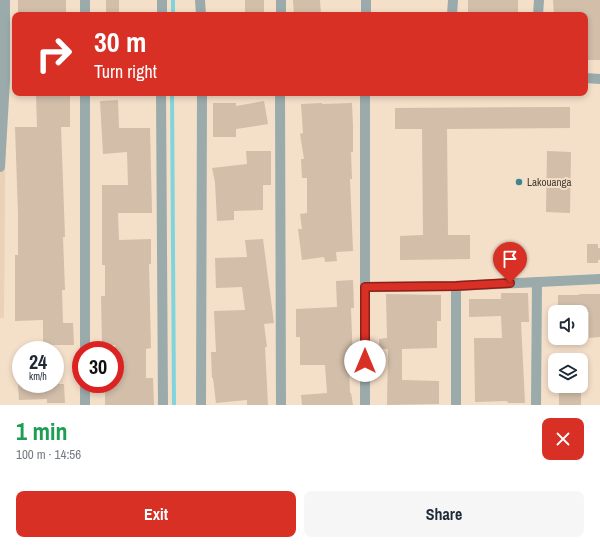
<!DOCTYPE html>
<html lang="en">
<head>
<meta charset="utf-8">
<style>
  :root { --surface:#fff; --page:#f6f6f7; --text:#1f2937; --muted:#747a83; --accent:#d93025 }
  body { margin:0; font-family:"Archivo Narrow",sans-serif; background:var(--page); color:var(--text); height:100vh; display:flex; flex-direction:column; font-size:15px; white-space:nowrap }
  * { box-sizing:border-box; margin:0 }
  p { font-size:13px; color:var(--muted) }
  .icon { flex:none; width:22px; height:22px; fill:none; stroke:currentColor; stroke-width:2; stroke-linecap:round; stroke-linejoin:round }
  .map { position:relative; height:405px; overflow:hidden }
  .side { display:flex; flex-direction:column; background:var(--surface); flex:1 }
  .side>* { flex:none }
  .hud { position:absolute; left:12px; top:12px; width:576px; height:84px; border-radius:8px; box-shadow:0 2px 6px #0003; background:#d93025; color:#fff; overflow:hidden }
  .fabs { position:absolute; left:548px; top:305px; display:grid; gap:8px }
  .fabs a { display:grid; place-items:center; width:40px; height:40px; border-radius:8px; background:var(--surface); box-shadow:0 2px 6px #0003; font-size:20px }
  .speed { position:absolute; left:12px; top:341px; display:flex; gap:8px; font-size:20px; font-weight:700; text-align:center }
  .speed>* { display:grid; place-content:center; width:52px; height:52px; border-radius:50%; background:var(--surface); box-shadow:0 2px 6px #0003; line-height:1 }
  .speed small { font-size:10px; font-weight:400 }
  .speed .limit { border:6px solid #d22; background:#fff; color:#111 }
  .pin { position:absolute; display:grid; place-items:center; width:34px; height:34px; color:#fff; margin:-41px -17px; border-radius:50% 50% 50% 0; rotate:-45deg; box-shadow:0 0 4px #0007 }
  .pin .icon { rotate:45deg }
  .me { position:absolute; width:44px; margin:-22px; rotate:0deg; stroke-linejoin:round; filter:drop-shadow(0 0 3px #0008) }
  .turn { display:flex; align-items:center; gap:14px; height:84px; padding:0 16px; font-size:18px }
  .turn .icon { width:52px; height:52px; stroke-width:2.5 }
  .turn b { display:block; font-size:28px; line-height:34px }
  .round { display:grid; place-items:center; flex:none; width:42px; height:42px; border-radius:8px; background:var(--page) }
  .summary { display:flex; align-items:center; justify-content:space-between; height:68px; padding:0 16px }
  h1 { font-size:24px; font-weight:700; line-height:30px; color:#1e9e55 }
  .cta { display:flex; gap:8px; margin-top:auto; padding:8px 16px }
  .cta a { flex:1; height:46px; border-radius:8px; background:var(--accent); color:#fff; font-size:16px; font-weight:700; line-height:46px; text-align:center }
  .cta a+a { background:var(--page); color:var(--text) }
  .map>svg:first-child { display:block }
</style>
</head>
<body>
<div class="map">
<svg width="600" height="405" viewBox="0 0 600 405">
  <rect width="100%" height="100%" fill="#f4dfc9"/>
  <path fill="#ebd1b6" d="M 0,82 L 6,82 L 4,318 L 0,318 Z"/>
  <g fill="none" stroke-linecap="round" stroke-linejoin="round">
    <g stroke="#80d5dc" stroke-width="4">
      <path d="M 173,15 L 173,0"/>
      <path d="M 172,93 L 174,405"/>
    </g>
  </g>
  <g fill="#d2bea9">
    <rect x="18" y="0" width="48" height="15"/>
    <rect x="106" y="0" width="13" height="12"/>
    <rect x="245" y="0" width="19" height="14"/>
    <path d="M 293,0 L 320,0 L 321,15 L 294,15 Z"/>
    <rect x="468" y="0" width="50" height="15"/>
    <path d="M 553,0 L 600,0 L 600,60 L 587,60 L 585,15 L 554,15 Z"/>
    <path d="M 36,95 L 70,95 L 70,127 L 61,127 L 65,237 L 63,237 L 65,290 L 62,290 L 63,323 L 73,323 L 74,345 L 43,345 L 43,320 L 15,321 L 15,255 L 18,255 L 18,214 L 15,127 L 37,127 Z"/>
    <path d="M 118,100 L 119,128 L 150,128 L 152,213 L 118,213 L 119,240 L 151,239 L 151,264 L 149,264 L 151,348 L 146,349 L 146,378 L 153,378 L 154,405 L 105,405 L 105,384 L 115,384 L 115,345 L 102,345 L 101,296 L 105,296 L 105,265 L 102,265 L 102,185 L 128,185 L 127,152 L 103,154 L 100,101 Z"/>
    <path d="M 264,101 L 268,124 L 236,129 L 236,137 L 213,137 L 213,103 L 236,103 L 236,106 Z"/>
    <path d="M 322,103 L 322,104 L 352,103 L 353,127 L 353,152 L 351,152 L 352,179 L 350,179 L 353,251 L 336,252 L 337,261 L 325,262 L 324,257 L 302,260 L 298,229 L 302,229 L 300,214 L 307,213 L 307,178 L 302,178 L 301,159 L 304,159 L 300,134 L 303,133 L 301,104 Z"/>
    <path d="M 570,107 L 570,128 L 447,129 L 448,235 L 470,235 L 470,259 L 400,260 L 400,236 L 423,235 L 422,129 L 395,129 L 395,108 Z"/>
    <path d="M 246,151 L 271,151 L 271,185 L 263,185 L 263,210 L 234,211 L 234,220 L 217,221 L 215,182 L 212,168 L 247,164 Z"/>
    <path d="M 547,151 L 571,152 L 570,213 L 546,212 Z"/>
    <path d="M 263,239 L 274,323 L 264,324 L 267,347 L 265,347 L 268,405 L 247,405 L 247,400 L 216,403 L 213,378 L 212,378 L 211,352 L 216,352 L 214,311 L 245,310 L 242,287 L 216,288 L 215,258 L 247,257 L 245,240 Z"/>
    <path d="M 587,244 L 598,244 L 598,248 L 600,248 L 600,260 L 598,260 L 598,263 L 587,263 Z"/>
    <path d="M 353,280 L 354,308 L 351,308 L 353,364 L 349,364 L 350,393 L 351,393 L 353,405 L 302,405 L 301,395 L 327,393 L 325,365 L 300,365 L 300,337 L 296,337 L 296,309 L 337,307 L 336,281 Z"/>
    <path d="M 501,293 L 528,293 L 529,322 L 521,322 L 525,403 L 508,403 L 507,401 L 475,402 L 474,338 L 502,338 L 501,316 L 469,317 L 469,299 L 501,299 Z"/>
    <path d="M 386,294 L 441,295 L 441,321 L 437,321 L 437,348 L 402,349 L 402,380 L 439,381 L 439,404 L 387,405 L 388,349 L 379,349 L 379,339 L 387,338 Z"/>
    <path d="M 579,294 L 600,294 L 600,337 L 589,338 L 589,312 L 558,312 L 558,295 L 579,295 Z"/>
    <path d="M 18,384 L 64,384 L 65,403 L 47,403 L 47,399 L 19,400 Z"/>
    <rect x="559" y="386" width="22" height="19"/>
  </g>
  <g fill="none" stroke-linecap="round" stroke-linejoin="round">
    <g stroke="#9baaab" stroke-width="10">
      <path d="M 200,0 L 201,15"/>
      <path d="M 85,15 L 85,0"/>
      <path d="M 162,15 L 162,0"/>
      <path d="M 281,15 L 281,0"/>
      <path d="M 366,15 L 366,0"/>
      <path d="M 452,15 L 453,0"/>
      <path d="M 538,15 L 539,0"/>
      <path d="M 585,78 L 600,79"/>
      <path d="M 85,93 L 85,350"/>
      <path d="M 161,93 L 163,405"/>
      <path d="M 280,93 L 281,405"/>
      <path d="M 365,93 L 365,405"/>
      <path d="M 0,167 L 5,80 L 5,0"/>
      <path d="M 365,287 L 456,286 L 600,279"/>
      <path d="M 85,384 L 85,405"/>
      <path d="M 201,405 L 202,93"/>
      <path d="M 456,405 L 456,286"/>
      <path d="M 536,405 L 537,282"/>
    </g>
  </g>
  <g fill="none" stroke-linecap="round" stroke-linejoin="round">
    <defs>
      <path id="route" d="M 365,361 L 365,287 L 456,286 L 510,283"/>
    </defs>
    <use href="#route" stroke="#8d1f18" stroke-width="10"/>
    <use href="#route" stroke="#d93025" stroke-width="7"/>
  </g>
  <circle fill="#3e868c" stroke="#f4dfc9" stroke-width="1.5" cx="519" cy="182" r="4"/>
  <g text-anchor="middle" stroke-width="4" stroke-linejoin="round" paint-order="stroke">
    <g font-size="11" fill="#433b32" stroke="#f4dfc9" text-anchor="start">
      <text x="527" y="186">Lakouanga</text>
    </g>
  </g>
</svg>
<div class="fabs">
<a><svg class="icon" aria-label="sound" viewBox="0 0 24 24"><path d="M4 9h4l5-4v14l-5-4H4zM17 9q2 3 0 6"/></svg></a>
<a><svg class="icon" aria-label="layers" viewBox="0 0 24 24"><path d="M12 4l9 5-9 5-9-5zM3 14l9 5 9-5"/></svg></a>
</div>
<div class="speed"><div>24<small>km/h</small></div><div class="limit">30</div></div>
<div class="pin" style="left:510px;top:283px;background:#d93025"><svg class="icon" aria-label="arrive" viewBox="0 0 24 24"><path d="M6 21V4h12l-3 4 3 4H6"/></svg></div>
<svg class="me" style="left:365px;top:361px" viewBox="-20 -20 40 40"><circle r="19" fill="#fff"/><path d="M0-13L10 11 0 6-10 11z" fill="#d93025"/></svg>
<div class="hud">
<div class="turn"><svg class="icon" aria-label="right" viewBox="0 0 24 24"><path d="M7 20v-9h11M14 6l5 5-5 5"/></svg><div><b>30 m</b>Turn right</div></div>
</div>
</div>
<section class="side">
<div class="summary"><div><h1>1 min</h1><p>100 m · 14:56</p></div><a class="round" style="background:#d93025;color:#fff"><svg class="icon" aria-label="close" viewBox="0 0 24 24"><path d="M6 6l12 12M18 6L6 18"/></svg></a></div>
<div class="cta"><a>Exit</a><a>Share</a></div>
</section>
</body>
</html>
